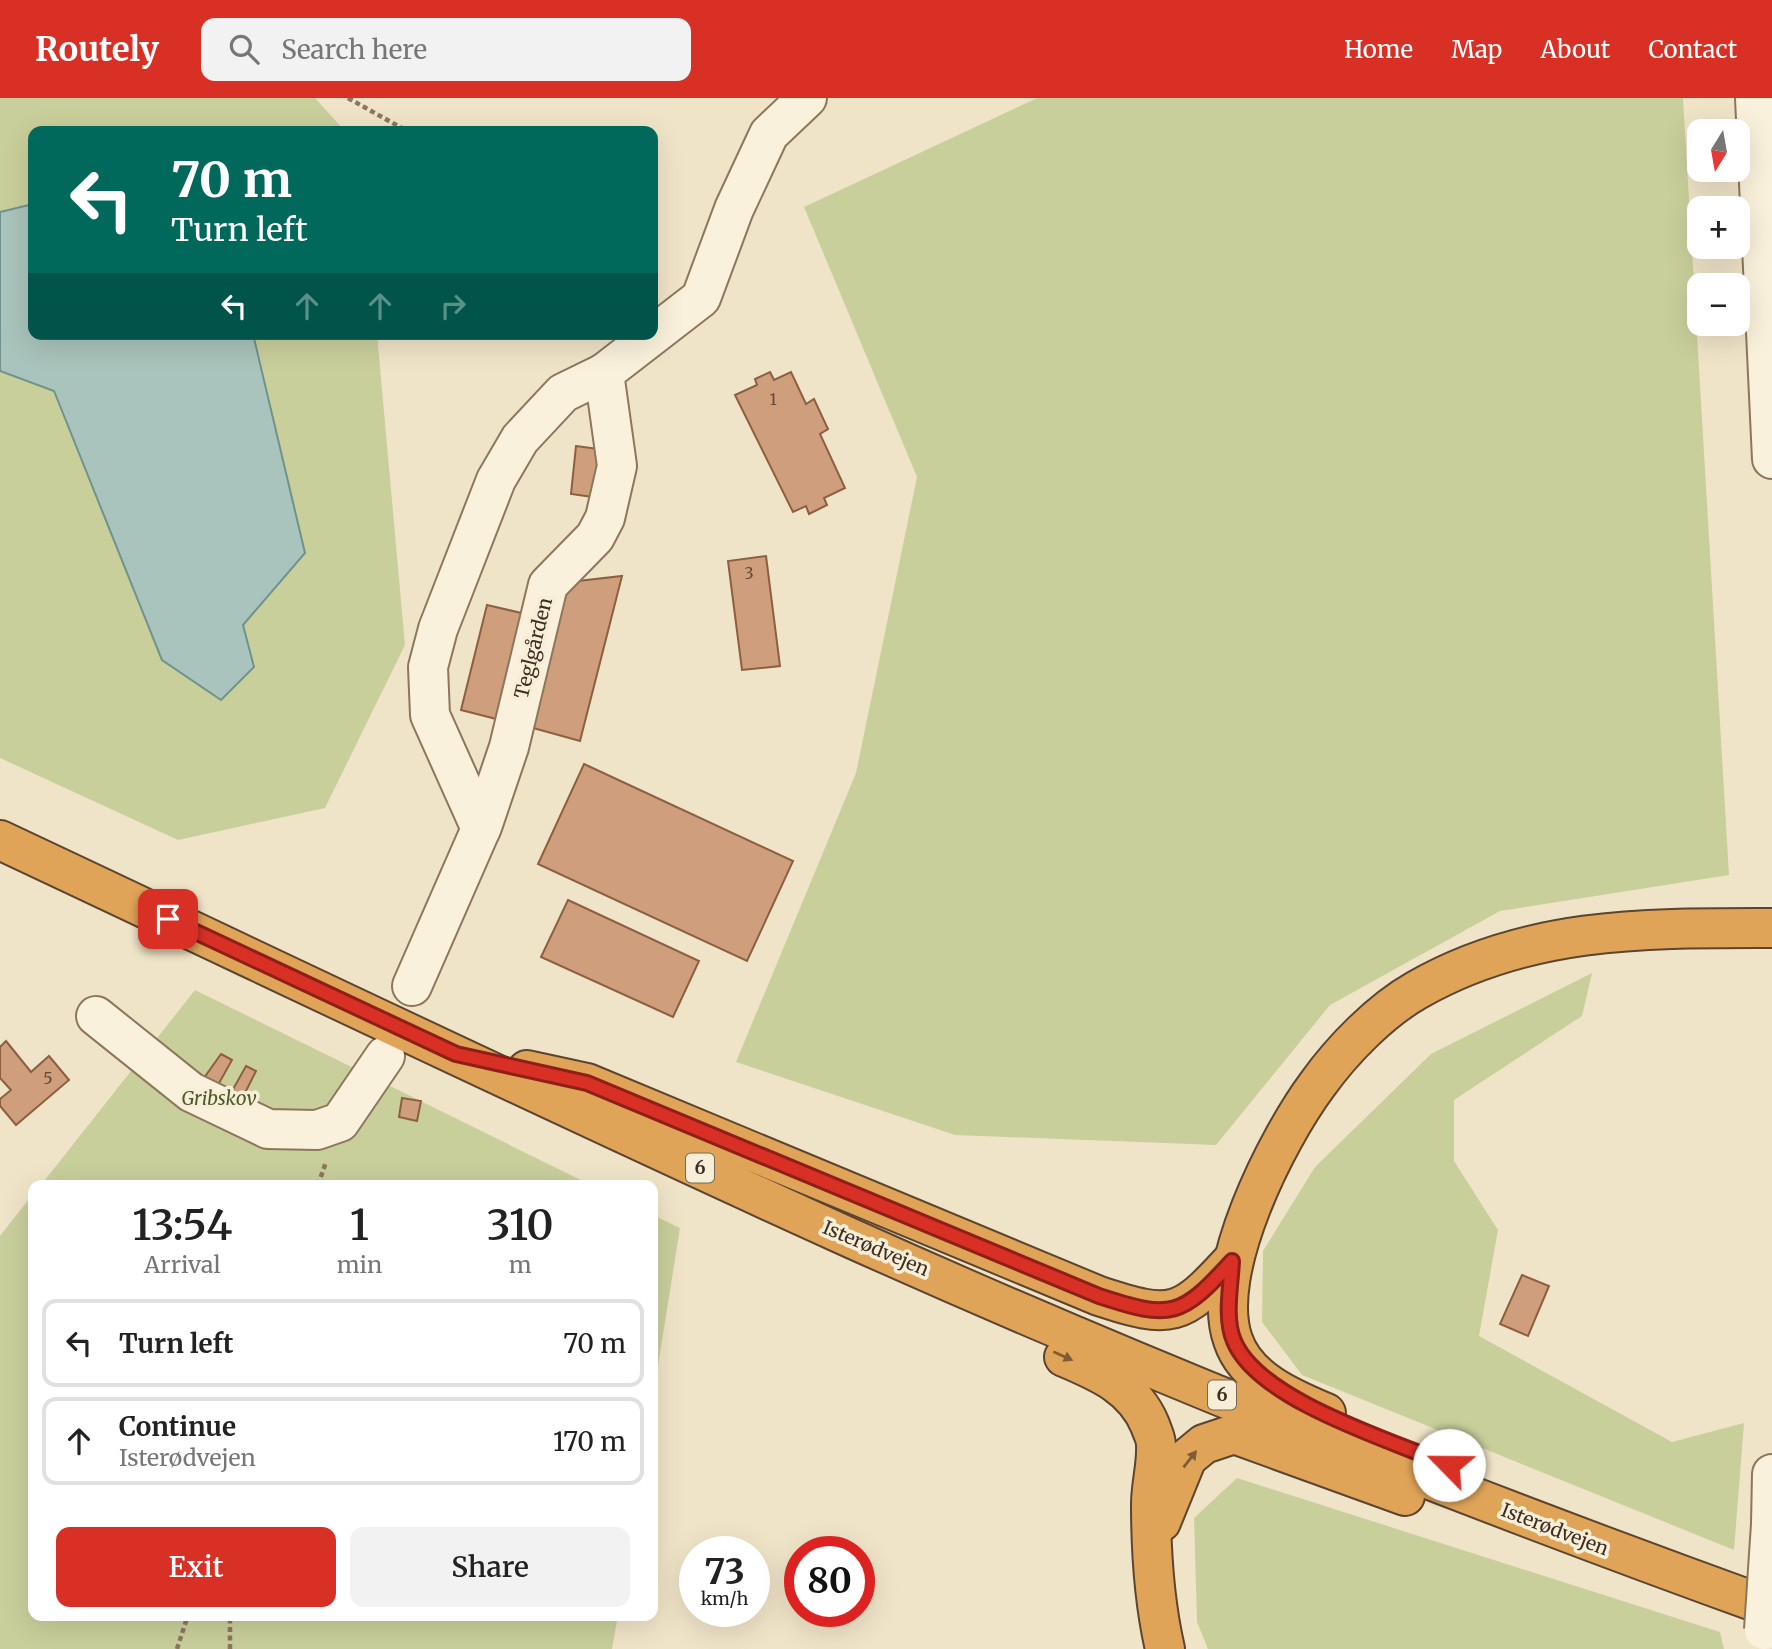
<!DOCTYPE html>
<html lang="en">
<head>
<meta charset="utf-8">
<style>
  :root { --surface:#fff; --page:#f2f2f2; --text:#222; --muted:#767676; --line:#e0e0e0; --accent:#d93025 }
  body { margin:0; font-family:Merriweather,serif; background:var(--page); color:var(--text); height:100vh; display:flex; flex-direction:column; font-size:26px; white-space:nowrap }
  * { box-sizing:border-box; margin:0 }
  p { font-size:23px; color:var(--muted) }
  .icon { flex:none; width:38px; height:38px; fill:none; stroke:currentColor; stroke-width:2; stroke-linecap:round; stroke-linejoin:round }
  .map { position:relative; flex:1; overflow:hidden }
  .panel { position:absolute; left:28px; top:1082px; width:630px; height:441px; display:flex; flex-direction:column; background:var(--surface); border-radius:14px; box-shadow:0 7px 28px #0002 }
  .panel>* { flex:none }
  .top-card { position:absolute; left:28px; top:28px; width:630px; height:214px; border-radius:14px; box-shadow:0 7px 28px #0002; background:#00695c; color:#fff; overflow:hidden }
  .needle { width:46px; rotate:191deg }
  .controls { position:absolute; left:1687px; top:21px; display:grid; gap:14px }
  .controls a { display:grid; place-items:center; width:63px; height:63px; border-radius:14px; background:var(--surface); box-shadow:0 7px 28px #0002; font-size:35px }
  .speed { position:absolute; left:679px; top:1438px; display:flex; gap:14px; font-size:35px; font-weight:700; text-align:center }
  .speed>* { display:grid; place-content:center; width:91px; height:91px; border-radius:50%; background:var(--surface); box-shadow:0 7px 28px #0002; line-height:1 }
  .speed small { font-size:18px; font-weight:400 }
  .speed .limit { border:10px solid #d22; background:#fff; color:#111 }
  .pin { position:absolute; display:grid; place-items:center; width:60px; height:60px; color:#fff; margin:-30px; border-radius:14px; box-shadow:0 4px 10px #0006 }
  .me { position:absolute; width:77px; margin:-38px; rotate:293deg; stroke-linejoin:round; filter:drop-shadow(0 0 5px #0008) }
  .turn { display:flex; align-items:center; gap:24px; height:147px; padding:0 28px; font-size:32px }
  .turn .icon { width:91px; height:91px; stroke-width:2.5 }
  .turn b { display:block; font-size:49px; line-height:60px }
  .lanes { display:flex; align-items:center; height:66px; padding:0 28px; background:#0003; justify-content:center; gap:35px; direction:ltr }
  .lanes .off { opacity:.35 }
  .eta { display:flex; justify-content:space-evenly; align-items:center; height:119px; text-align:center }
  .eta b { font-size:42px; font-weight:600; line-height:49px }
  .primary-button { display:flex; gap:14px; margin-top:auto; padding:14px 28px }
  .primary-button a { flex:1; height:80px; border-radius:14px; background:var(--accent); color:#fff; font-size:28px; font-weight:600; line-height:80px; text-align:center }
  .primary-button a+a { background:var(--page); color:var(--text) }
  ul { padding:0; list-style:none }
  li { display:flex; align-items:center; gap:21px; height:88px; margin:0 14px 10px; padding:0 14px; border:4px solid var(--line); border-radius:14px }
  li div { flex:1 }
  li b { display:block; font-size:26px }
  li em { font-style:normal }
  header { display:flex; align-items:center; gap:42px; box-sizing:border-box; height:98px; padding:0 35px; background:var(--accent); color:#fff }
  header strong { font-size:33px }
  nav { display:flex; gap:38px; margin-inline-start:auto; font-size:24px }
  .search { width:490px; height:63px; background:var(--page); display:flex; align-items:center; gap:18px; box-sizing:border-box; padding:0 24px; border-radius:14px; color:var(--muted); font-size:26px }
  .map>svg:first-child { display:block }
</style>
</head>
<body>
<header>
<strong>Routely</strong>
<div class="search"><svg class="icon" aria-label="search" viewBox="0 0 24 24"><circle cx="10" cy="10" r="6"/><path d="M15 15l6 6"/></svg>Search here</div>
<nav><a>Home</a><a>Map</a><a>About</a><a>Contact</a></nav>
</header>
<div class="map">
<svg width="1772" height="1551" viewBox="0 0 1772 1551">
  <rect width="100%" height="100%" fill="#f0e4c8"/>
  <g fill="#c9cf9b">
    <path d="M 0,0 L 315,0 L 345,33 L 33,33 L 33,106 L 0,114 Z"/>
    <path d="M 1037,0 L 1683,0 L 1729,777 L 1500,813 L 1330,907 L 1216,1047 L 955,1037 L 736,964 L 856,675 L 917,379 L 804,109 Z"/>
    <path d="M 253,236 L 377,236 L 405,547 L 325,710 L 178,742 L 0,660 L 0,273 L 53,293 L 162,562 L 254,569 L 243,528 L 305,455 Z"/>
    <path d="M 1592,875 L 1582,918 L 1454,1002 L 1454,1063 L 1498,1132 L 1479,1238 L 1672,1344 L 1744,1325 L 1734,1452 L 1302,1277 L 1262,1224 L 1263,1153 L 1315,1069 L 1431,956 Z"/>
    <path d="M 195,892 L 591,1087 L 41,1087 Z"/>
    <path d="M 33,1096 L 33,1517 L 618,1517 L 612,1551 L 0,1551 L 0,1138 Z"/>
    <path d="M 653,1117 L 680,1130 L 653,1299 Z"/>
    <path d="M 1237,1380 L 1720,1534 L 1724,1551 L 1208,1551 L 1197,1524 L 1194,1420 Z"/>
  </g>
  <path fill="#a9c4bc" stroke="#6f938a" stroke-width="2" d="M 33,106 L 33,236 L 253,236 L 305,455 L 243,527 L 254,569 L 221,602 L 162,562 L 54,293 L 0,273 L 0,114 Z"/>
  <g fill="#cf9f7d" stroke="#8d5f41" stroke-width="2">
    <path d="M 770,274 L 774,282 L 791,274 L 806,306 L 814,301 L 828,331 L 820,336 L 845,390 L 824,400 L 827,407 L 809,416 L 806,408 L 793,414 L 735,297 L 757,287 L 755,281 Z"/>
    <path d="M 576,348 L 599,351 L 593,399 L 571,396 Z"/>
    <path d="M 766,458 L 780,568 L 742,572 L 728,463 Z"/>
    <path d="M 622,478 L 580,643 L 526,628 L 561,485 Z"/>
    <path d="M 487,507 L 530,517 L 504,623 L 461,612 Z"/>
    <path d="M 584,666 L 793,763 L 747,863 L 538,766 Z"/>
    <path d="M 568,802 L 699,863 L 673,919 L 541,859 Z"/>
    <path d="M 6,943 L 31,974 L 49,958 L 69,982 L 16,1027 L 0,1008 L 0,1001 L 11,992 L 0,980 L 0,949 Z"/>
    <path d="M 221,956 L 232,962 L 218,987 L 204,980 Z"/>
    <path d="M 246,968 L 256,973 L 243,999 L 232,993 Z"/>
    <path d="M 402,1000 L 421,1003 L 417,1023 L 399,1019 Z"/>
    <path d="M 1522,1177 L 1549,1188 L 1528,1238 L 1500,1226 Z"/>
  </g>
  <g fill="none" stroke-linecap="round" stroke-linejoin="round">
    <defs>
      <g id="minor">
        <path d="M 1755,0 L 1772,361"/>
        <path d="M 481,731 L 430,617 L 428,569 L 438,531 L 496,382 L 520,341 L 563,295 L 604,275"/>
        <path d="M 412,888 L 483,726 L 509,649 L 548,487 L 595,439 L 605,420 L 617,368 L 604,275 L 701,200 L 734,111 L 769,36 L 807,0"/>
        <path d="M 96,918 L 191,994 L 268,1031 L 317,1032 L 340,1024 L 385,958"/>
        <path d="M 1771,1426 L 1772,1376"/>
      </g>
      <g id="highway">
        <path d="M 0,742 C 281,874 561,1009 844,1137 C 1148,1274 1459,1397 1772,1510"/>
        <path d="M 527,972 L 587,985 L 1099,1198 C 1172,1222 1181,1219 1232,1163"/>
        <path d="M 1064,1259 C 1099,1274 1134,1288 1150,1327 C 1152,1333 1156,1340 1156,1347 C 1157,1367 1151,1387 1151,1406 C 1151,1455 1154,1503 1165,1551"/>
        <path d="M 1326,1315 C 1290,1300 1246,1281 1233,1242 C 1209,1174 1277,1041 1317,987 C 1342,952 1380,913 1417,892 C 1529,828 1648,830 1772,830"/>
        <path d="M 1161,1424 L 1187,1360 L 1204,1346 L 1234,1336 L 1405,1398"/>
      </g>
    </defs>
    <use href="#minor" stroke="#8d765c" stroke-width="42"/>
    <use href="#highway" stroke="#5b4430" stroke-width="42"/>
    <g stroke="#8d765c" stroke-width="4.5" stroke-dasharray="5 3.5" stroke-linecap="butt">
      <path d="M 348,0 L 407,33"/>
      <path d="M 318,1087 L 326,1064"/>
      <path d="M 177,1551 L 188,1517"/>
      <path d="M 230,1551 L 230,1517"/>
    </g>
    <use href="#minor" stroke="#faf1dc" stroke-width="38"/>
    <use href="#highway" stroke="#e0a458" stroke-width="38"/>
    <defs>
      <path id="minor-bridge" d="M 1764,1532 L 1771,1426"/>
    </defs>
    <use href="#minor-bridge" stroke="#8d765c" stroke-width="42" stroke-linecap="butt"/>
    <use href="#minor-bridge" stroke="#faf1dc" stroke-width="38"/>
  </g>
  <defs><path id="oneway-solid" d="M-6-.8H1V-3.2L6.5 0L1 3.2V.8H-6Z" transform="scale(1.75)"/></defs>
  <g fill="#7e5d36">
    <use href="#oneway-solid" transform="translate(1063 1258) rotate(24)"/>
    <use href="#oneway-solid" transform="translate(1190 1361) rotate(-52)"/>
  </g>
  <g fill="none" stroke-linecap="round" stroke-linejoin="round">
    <defs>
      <path id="route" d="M 168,821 L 456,956 L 587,985 L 1099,1198 C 1172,1222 1181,1219 1232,1163 C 1231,1187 1224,1220 1234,1243 C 1258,1302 1390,1342 1449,1367"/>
    </defs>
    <use href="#route" stroke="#8d1f18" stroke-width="18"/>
    <use href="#route" stroke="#d93025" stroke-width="12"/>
  </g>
  <g text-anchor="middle" stroke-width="7" stroke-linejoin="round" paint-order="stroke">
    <g font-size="16" fill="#624a37">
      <text x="773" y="307">1</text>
      <text x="749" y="481">3</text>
      <text x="48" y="986">5</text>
    </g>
    <g fill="#f7eed8" stroke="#756857" stroke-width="2">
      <rect x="686" y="1055.5" width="28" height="29" rx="5"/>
      <rect x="1208" y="1282.5" width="28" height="29" rx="5"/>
    </g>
    <g font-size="18" font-weight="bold" fill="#3d2e20">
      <text x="700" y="1076">6</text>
      <text x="1222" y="1303">6</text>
    </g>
    <g font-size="19" fill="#3d2e20" stroke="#f7eed8">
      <text transform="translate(533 550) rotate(-76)" y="7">Teglgården</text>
      <text transform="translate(876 1150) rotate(23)" y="7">Isterødvejen</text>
      <text transform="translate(1555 1431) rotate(21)" y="7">Isterødvejen</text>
    </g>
    <g font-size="19" font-style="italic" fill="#4d5a26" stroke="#f7eed8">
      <text x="219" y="1007">Gribskov</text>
    </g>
  </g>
</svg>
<div class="controls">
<a><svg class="needle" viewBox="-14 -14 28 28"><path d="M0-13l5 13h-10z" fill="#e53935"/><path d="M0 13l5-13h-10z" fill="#767676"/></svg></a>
<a>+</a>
<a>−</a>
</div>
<div class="speed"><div>73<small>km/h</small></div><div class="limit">80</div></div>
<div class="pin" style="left:168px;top:821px;background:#d93025"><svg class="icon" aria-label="arrive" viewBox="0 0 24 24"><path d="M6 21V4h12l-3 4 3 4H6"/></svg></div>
<svg class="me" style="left:1449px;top:1367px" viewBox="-20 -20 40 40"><circle r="19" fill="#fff"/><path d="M0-13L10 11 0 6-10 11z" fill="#d93025"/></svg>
<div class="top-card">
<div class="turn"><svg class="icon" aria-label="left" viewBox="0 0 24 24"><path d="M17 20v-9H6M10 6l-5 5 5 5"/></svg><div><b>70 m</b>Turn left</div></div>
<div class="lanes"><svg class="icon" aria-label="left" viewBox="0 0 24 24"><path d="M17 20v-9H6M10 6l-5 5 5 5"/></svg><svg class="icon off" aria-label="ahead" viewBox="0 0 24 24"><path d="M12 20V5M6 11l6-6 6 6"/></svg><svg class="icon off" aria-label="ahead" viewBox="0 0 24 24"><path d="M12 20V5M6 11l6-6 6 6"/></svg><svg class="icon off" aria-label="right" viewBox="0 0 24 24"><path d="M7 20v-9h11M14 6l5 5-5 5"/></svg></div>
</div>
<section class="panel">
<div class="eta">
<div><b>13:54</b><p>Arrival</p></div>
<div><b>1</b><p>min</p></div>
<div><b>310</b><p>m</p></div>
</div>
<ul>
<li><svg class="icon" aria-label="left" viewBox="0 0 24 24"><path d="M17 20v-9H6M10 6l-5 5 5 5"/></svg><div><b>Turn left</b></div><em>70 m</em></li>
<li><svg class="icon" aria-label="ahead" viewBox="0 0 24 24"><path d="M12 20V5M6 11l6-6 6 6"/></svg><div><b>Continue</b><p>Isterødvejen</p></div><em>170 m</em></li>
</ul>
<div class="primary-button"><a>Exit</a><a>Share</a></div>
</section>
</div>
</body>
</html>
